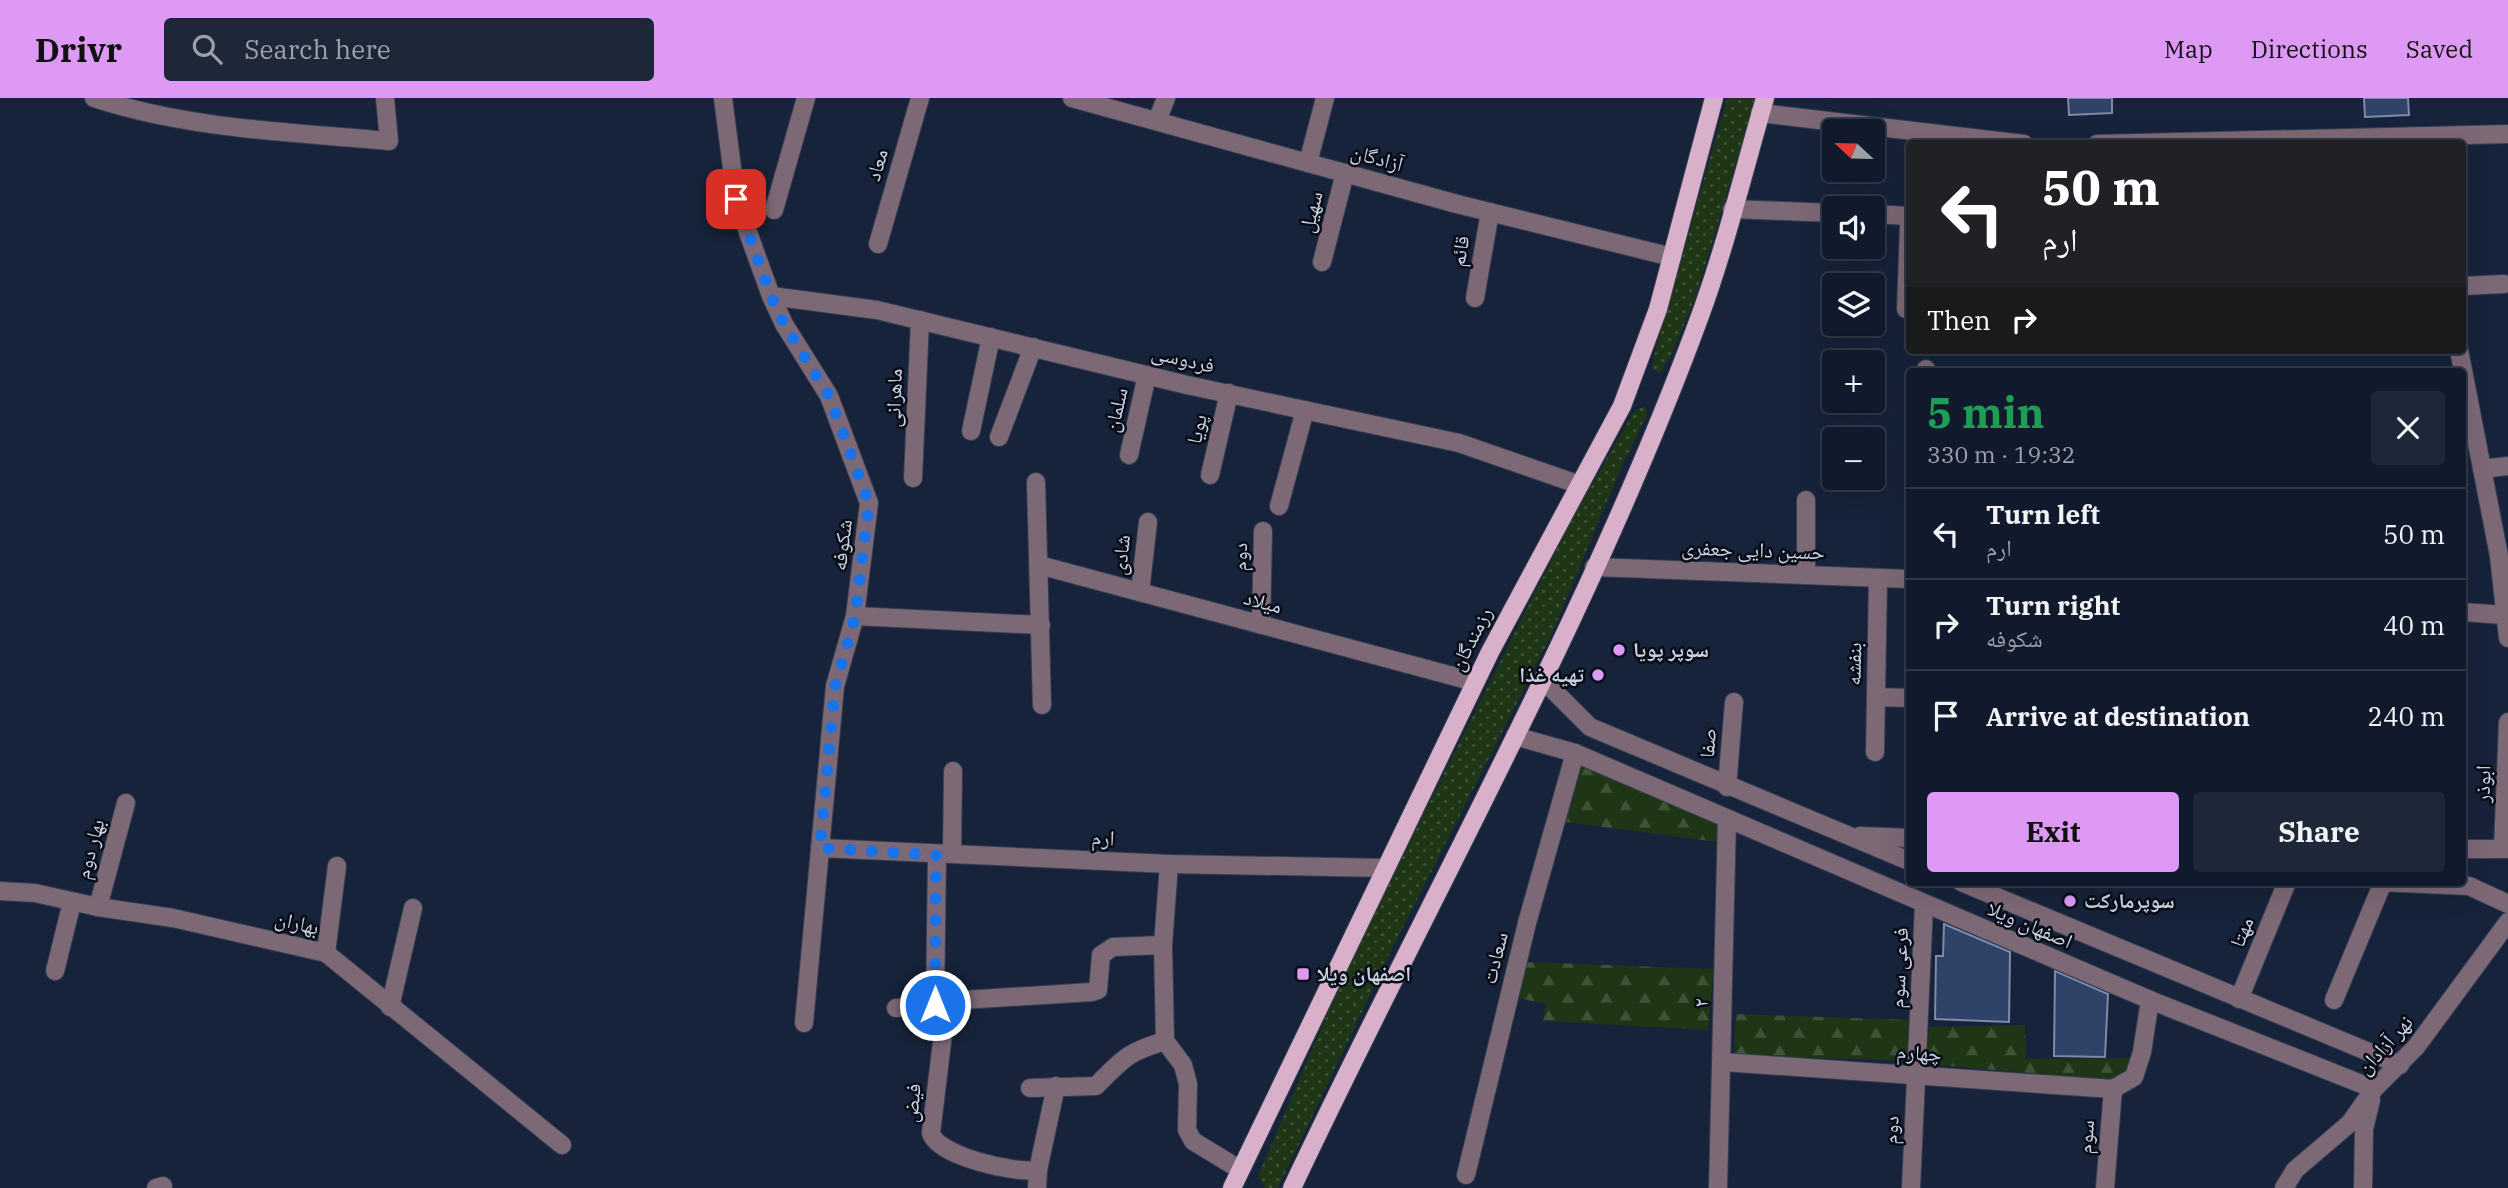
<!DOCTYPE html>
<html lang="en">
<head>
<meta charset="utf-8">
<style>
  :root { --surface:#111a2c; --page:#1e2738; --text:#f1f3f6; --muted:#9ca1a9; --line:#303848; --accent:#dd99f4 }
  body { margin:0; font-family:"IBM Plex Serif","Noto Naskh Arabic",serif; background:var(--page); color:var(--text); height:100vh; display:flex; flex-direction:column; font-size:26px; white-space:nowrap }
  * { box-sizing:border-box; margin:0 }
  p { font-size:23px; color:var(--muted) }
  .icon { flex:none; width:38px; height:38px; fill:none; stroke:currentColor; stroke-width:2; stroke-linecap:round; stroke-linejoin:round }
  .map { position:relative; flex:1; overflow:hidden }
  .details { position:absolute; left:1906px; top:270px; width:560px; height:518px; display:flex; flex-direction:column; background:var(--surface); border-radius:7px; box-shadow:0 7px 28px #0002,0 0 0 2px var(--line) }
  .details>* { flex:none }
  .guide { position:absolute; left:1906px; top:42px; width:560px; height:214px; border-radius:7px; box-shadow:0 7px 28px #0002,0 0 0 2px var(--line); background:#202124; color:#fff; overflow:hidden }
  .needle { width:46px; rotate:292deg }
  .fabs { position:absolute; left:1822px; top:21px; display:grid; gap:14px }
  .fabs a { display:grid; place-items:center; width:63px; height:63px; border-radius:7px; background:var(--surface); box-shadow:0 7px 28px #0002,0 0 0 2px var(--line); font-size:35px }
  .pin { position:absolute; display:grid; place-items:center; width:60px; height:60px; color:#fff; margin:-30px; border-radius:14px; box-shadow:0 4px 10px #0006 }
  .me { position:absolute; width:77px; margin:-38px; rotate:0deg; stroke-linejoin:round; filter:drop-shadow(0 0 5px #0008) }
  .turn { display:flex; align-items:center; gap:24px; height:147px; padding:0 21px; font-size:32px }
  .turn .icon { width:91px; height:91px; stroke-width:2.5 }
  .turn b { display:block; font-size:49px; line-height:60px }
  .then { display:flex; align-items:center; height:66px; padding:0 21px; background:#0003; gap:14px; font-size:26px }
  .round { display:grid; place-items:center; flex:none; width:74px; height:74px; border-radius:7px; background:var(--page) }
  .overview { display:flex; align-items:center; justify-content:space-between; height:119px; padding:0 21px }
  h1 { font-size:42px; font-weight:700; line-height:52px; color:#1e9e55 }
  .action { display:flex; gap:14px; margin-top:auto; padding:14px 21px }
  .action a { flex:1; height:80px; border-radius:7px; background:var(--accent); color:#111; font-size:28px; font-weight:700; line-height:80px; text-align:center }
  .action a+a { background:var(--page); color:var(--text) }
  ul { padding:0; list-style:none }
  li { display:flex; align-items:center; gap:21px; height:91px; padding:0 21px; border-top:2px solid var(--line) }
  li div { flex:1 }
  li b { display:block; font-size:26px }
  li em { font-style:normal }
  header { display:flex; align-items:center; gap:42px; box-sizing:border-box; height:98px; padding:0 35px; background:var(--accent); color:#111 }
  header strong { font-size:33px }
  nav { display:flex; gap:38px; margin-inline-start:auto; font-size:24px }
  .search { width:490px; height:63px; background:var(--page); display:flex; align-items:center; gap:18px; box-sizing:border-box; padding:0 24px; border-radius:7px; color:var(--muted); font-size:26px }
  .map>svg:first-child { display:block }
</style>
</head>
<body>
<header>
<strong>Drivr</strong>
<div class="search"><svg class="icon" aria-label="search" viewBox="0 0 24 24"><circle cx="10" cy="10" r="6"/><path d="M15 15l6 6"/></svg>Search here</div>
<nav><a>Map</a><a>Directions</a><a>Saved</a></nav>
</header>
<div class="map">
<svg width="2508" height="1090" viewBox="0 0 2508 1090">
  <defs>
    <pattern id="grass-dots" width="8" height="8" patternUnits="userSpaceOnUse" patternTransform="scale(1.75)"><rect width="8" height="8" fill="#1e3615"/><path d="M2 2h.1M6 6h.1" fill="none" stroke="#3d5237" stroke-width="1.8" stroke-linecap="round"/></pattern>
    <pattern id="forest-firs" width="22" height="20" patternUnits="userSpaceOnUse" patternTransform="scale(1.75)"><rect width="22" height="20" fill="#1e3615"/><path d="M5 1l3.5 6h-7zM16 11l3.5 6h-7z" fill="#3d5237"/></pattern>
  </defs>
  <rect width="100%" height="100%" fill="#17233a"/>
  <g fill="url(#grass-dots)">
    <path d="M 1727,0 L 1756,0 L 1695,201 L 1672,255 L 1660,275 L 1652,270 L 1656,250 Z"/>
    <path d="M 1645,308 L 1647,317 L 1621,370 L 1551,538 L 1391,853 L 1278,1090 L 1265,1090 L 1258,1078 L 1353,856 L 1573,419 L 1635,312 Z"/>
  </g>
  <g fill="url(#forest-firs)">
    <path d="M 1581,668 L 1717,726 L 1717,744 L 1566,724 Z"/>
    <path d="M 1527,864 L 1714,871 L 1708,932 L 1543,923 L 1546,906 L 1518,900 Z"/>
    <path d="M 1736,916 L 1910,922 L 1908,963 L 1734,957 Z"/>
    <path d="M 2025,927 L 2026,961 L 2131,960 L 2128,974 L 2109,982 L 1927,966 L 1929,929 Z"/>
  </g>
  <g fill="#2f4268" stroke="#7b8aa7" stroke-width="2">
    <path d="M 2068,0 L 2112,0 L 2112,15 L 2069,17 Z"/>
    <path d="M 2364,0 L 2408,0 L 2409,17 L 2365,19 Z"/>
    <path d="M 1944,826 L 2010,854 L 2009,924 L 1935,921 L 1936,858 L 1943,858 Z"/>
    <path d="M 2055,873 L 2108,896 L 2105,959 L 2054,958 Z"/>
  </g>
  <g fill="none" stroke-linecap="round" stroke-linejoin="round">
    <defs>
      <g id="minor">
        <path d="M 94,0 C 188,31 291,34 389,43 L 385,0"/>
        <path d="M 723,0 L 736,101 L 771,198 L 784,226 L 829,298 L 869,405 L 855,518 L 835,588 L 804,925"/>
        <path d="M 1072,0 L 1457,106 L 1672,159"/>
        <path d="M 1760,15 L 2024,46"/>
        <path d="M 1157,23 L 1166,0"/>
        <path d="M 2097,46 L 2508,36"/>
        <path d="M 1308,65 L 1325,0"/>
        <path d="M 1732,111 L 1834,115"/>
        <path d="M 774,112 L 806,0"/>
        <path d="M 1872,116 L 1909,118"/>
        <path d="M 878,146 L 920,0"/>
        <path d="M 1322,164 L 1345,75"/>
        <path d="M 2462,188 L 2504,186"/>
        <path d="M 771,198 L 877,212 L 1187,287 L 1459,345 L 1580,387"/>
        <path d="M 1475,200 L 1490,114"/>
        <path d="M 1906,211 L 1909,128"/>
        <path d="M 2459,252 L 2499,458 L 2508,540"/>
        <path d="M 1926,271 L 1926,273"/>
        <path d="M 971,333 L 991,239"/>
        <path d="M 999,339 L 1033,249"/>
        <path d="M 1129,357 L 1147,277"/>
        <path d="M 2482,371 L 2508,368"/>
        <path d="M 1210,377 L 1229,295"/>
        <path d="M 913,380 L 920,222"/>
        <path d="M 1036,384 L 1042,607"/>
        <path d="M 1806,402 L 1806,477"/>
        <path d="M 1279,408 L 1305,312"/>
        <path d="M 1039,467 L 1475,584"/>
        <path d="M 1594,469 L 1909,481"/>
        <path d="M 1140,494 L 1148,424"/>
        <path d="M 2462,514 L 2505,517"/>
        <path d="M 855,518 L 1041,527"/>
        <path d="M 1261,527 L 1263,433"/>
        <path d="M 1543,582 L 1590,629 L 1909,763"/>
        <path d="M 1876,599 L 1909,600"/>
        <path d="M 1515,638 L 1575,655 L 2150,902 L 2374,991"/>
        <path d="M 1875,654 L 1878,480"/>
        <path d="M 1727,689 L 1734,604"/>
        <path d="M 1860,738 L 1909,740"/>
        <path d="M 820,750 L 1169,766 L 1385,770"/>
        <path d="M 2462,751 L 2508,751"/>
        <path d="M 2503,751 L 2508,624"/>
        <path d="M 952,755 L 953,673"/>
        <path d="M 1961,784 L 2400,967"/>
        <path d="M 2379,784 L 2469,788 L 2508,806"/>
        <path d="M 0,793 L 35,795 L 98,809 L 173,820 L 326,855 L 562,1047"/>
        <path d="M 98,809 L 126,705"/>
        <path d="M 326,855 L 337,768"/>
        <path d="M 55,873 L 72,804"/>
        <path d="M 2239,901 L 2287,784"/>
        <path d="M 2334,902 L 2383,784"/>
        <path d="M 947,903 L 931,1035 C 937,1058 1016,1076 1038,1072 L 1056,988"/>
        <path d="M 935,907 L 937,757"/>
        <path d="M 390,909 L 413,810"/>
        <path d="M 896,910 L 935,907 L 947,903 L 1092,894 L 1098,892 L 1101,857 L 1113,849 L 1163,847"/>
        <path d="M 1165,943 L 1163,847 L 1169,766"/>
        <path d="M 1723,964 L 2113,991"/>
        <path d="M 1030,990 L 1096,988 C 1123,961 1127,954 1165,943 L 1183,967 L 1188,986 L 1187,1032 L 1193,1043 L 1239,1071"/>
        <path d="M 2113,991 L 2134,979 L 2142,954 L 2150,902"/>
        <path d="M 1466,1077 L 1527,825 L 1575,655"/>
        <path d="M 156,1090 L 163,1088"/>
        <path d="M 1037,1090 L 1038,1072"/>
        <path d="M 1718,1090 L 1727,721"/>
        <path d="M 1911,1090 L 1924,807"/>
        <path d="M 2105,1090 L 2113,991"/>
        <path d="M 2284,1090 L 2295,1072 L 2350,1025 L 2374,991 L 2416,949 L 2508,824"/>
        <path d="M 2363,1090 L 2364,1031 L 2371,1002"/>
      </g>
      <g id="major">
        <path d="M 1232,1090 L 1490,554 L 1622,308 L 1658,211 L 1714,0"/>
        <path d="M 1292,1090 C 1429,799 1589,520 1700,218 C 1726,147 1744,72 1765,0"/>
      </g>
    </defs>
    <use href="#minor" stroke="#343f55" stroke-width="20"/>
    <use href="#major" stroke="#343f55" stroke-width="20"/>
    <use href="#minor" stroke="#7d6976" stroke-width="18"/>
    <use href="#major" stroke="#d9b0ca" stroke-width="18"/>
  </g>
  <g fill="none" stroke-linecap="round" stroke-linejoin="round">
    <path stroke="#1a73e8" stroke-width="12" stroke-dasharray="0 21.6" d="M 736,101 L 771,198 L 784,226 L 829,298 L 869,405 L 855,519 L 835,588 L 820,750 L 936,757 L 935,907"/>
  </g>
  <g fill="#dd99f4" stroke="#070c17" stroke-width="2.5">
    <circle cx="1619" cy="552" r="7"/>
    <circle cx="1598" cy="577" r="7"/>
    <circle cx="2070" cy="803" r="7"/>
    <rect x="1296" y="869" width="14" height="14" rx="3.5"/>
  </g>
  <g text-anchor="middle" stroke-width="5" stroke-linejoin="round" paint-order="stroke">
    <g font-size="21" fill="#cad2e2" stroke="#070c17">
      <text transform="translate(1377 60) rotate(15)" y="7">آزادگان</text>
      <text transform="translate(877 67) rotate(-74)" y="7">معاد</text>
      <text transform="translate(1311 114) rotate(-76)" y="7">سهیل</text>
      <text transform="translate(1460 153) rotate(-80)" y="7">قائم</text>
      <text transform="translate(1183 261) rotate(13)" y="7">فردوسی</text>
      <text transform="translate(894 300) rotate(-88)" y="7">ماهرانی</text>
      <text transform="translate(1116 312) rotate(-77)" y="7">سلمان</text>
      <text transform="translate(1197 331) rotate(-77)" y="7">پویا</text>
      <text transform="translate(842 447) rotate(-83)" y="7">شکوفه</text>
      <text transform="translate(1753 452) rotate(2)" y="7">حسین دایی جعفری</text>
      <text transform="translate(1121 457) rotate(-84)" y="7">شادی</text>
      <text transform="translate(1240 459) rotate(-89)" y="7">دوم</text>
      <text transform="translate(1263 504) rotate(15)" y="7">میلاد</text>
      <text transform="translate(1471 541) rotate(-63)" y="7">رزمندگان</text>
      <text transform="translate(1854 566) rotate(-89)" y="7">بنفشه</text>
      <text transform="translate(1708 645) rotate(-85)" y="7">صفا</text>
      <text transform="translate(2483 686) rotate(-88)" y="7">ابوذر</text>
      <text transform="translate(1103 740) rotate(3)" y="7">ارم</text>
      <text transform="translate(90 751) rotate(-75)" y="7">بهار دوم</text>
      <text transform="translate(297 825) rotate(13)" y="7">بهاران</text>
      <text transform="translate(2030 827) rotate(23)" y="7">اصفهان ویلا</text>
      <text transform="translate(2242 834) rotate(-68)" y="7">مهتا</text>
      <text transform="translate(1495 860) rotate(-76)" y="7">سعادت</text>
      <text transform="translate(1899 870) rotate(-87)" y="7">فرعی سوم</text>
      <text transform="translate(1701 905) rotate(-89)" y="7">۲</text>
      <text transform="translate(2385 947) rotate(-48)" y="7">نهر آزادان</text>
      <text transform="translate(1919 955) rotate(4)" y="7">چهارم</text>
      <text transform="translate(912 1005) rotate(-84)" y="7">فیض</text>
      <text transform="translate(1891 1032) rotate(-87)" y="7">دوم</text>
      <text transform="translate(2086 1039) rotate(-86)" y="7">سوم</text>
    </g>
    <g font-size="21" font-weight="bold" fill="#cad2e2" stroke="#070c17" text-anchor="start">
      <text x="1633" y="559">سوپر پویا</text>
      <text x="1584" y="584" text-anchor="end">تهیه غذا</text>
      <text x="2084" y="810">سوپرمارکت</text>
      <text x="1317" y="883">اصفهان ویلا</text>
    </g>
  </g>
</svg>
<div class="fabs">
<a><svg class="needle" viewBox="-14 -14 28 28"><path d="M0-13l5 13h-10z" fill="#e53935"/><path d="M0 13l5-13h-10z" fill="#9ca1a9"/></svg></a>
<a><svg class="icon" aria-label="sound" viewBox="0 0 24 24"><path d="M4 9h4l5-4v14l-5-4H4zM17 9q2 3 0 6"/></svg></a>
<a><svg class="icon" aria-label="layers" viewBox="0 0 24 24"><path d="M12 4l9 5-9 5-9-5zM3 14l9 5 9-5"/></svg></a>
<a>+</a>
<a>−</a>
</div>
<div class="pin" style="left:736px;top:101px;background:#d93025"><svg class="icon" aria-label="arrive" viewBox="0 0 24 24"><path d="M6 21V4h12l-3 4 3 4H6"/></svg></div>
<svg class="me" style="left:935px;top:907px" viewBox="-20 -20 40 40"><circle r="17" fill="#1a73e8" stroke="#fff" stroke-width="3"/><path d="M0-11L8 9 0 5-8 9z" fill="#fff"/></svg>
<div class="guide">
<div class="turn"><svg class="icon" aria-label="left" viewBox="0 0 24 24"><path d="M17 20v-9H6M10 6l-5 5 5 5"/></svg><div><b>50 m</b>ارم</div></div>
<div class="then">Then<svg class="icon" aria-label="right" viewBox="0 0 24 24"><path d="M7 20v-9h11M14 6l5 5-5 5"/></svg></div>
</div>
<section class="details">
<div class="overview"><div><h1>5 min</h1><p>330 m · 19:32</p></div><a class="round"><svg class="icon" aria-label="close" viewBox="0 0 24 24"><path d="M6 6l12 12M18 6L6 18"/></svg></a></div>
<ul>
<li><svg class="icon" aria-label="left" viewBox="0 0 24 24"><path d="M17 20v-9H6M10 6l-5 5 5 5"/></svg><div><b>Turn left</b><p>ارم</p></div><em>50 m</em></li>
<li><svg class="icon" aria-label="right" viewBox="0 0 24 24"><path d="M7 20v-9h11M14 6l5 5-5 5"/></svg><div><b>Turn right</b><p>شکوفه</p></div><em>40 m</em></li>
<li><svg class="icon" aria-label="arrive" viewBox="0 0 24 24"><path d="M6 21V4h12l-3 4 3 4H6"/></svg><div><b>Arrive at destination</b></div><em>240 m</em></li>
</ul>
<div class="action"><a>Exit</a><a>Share</a></div>
</section>
</div>
</body>
</html>
